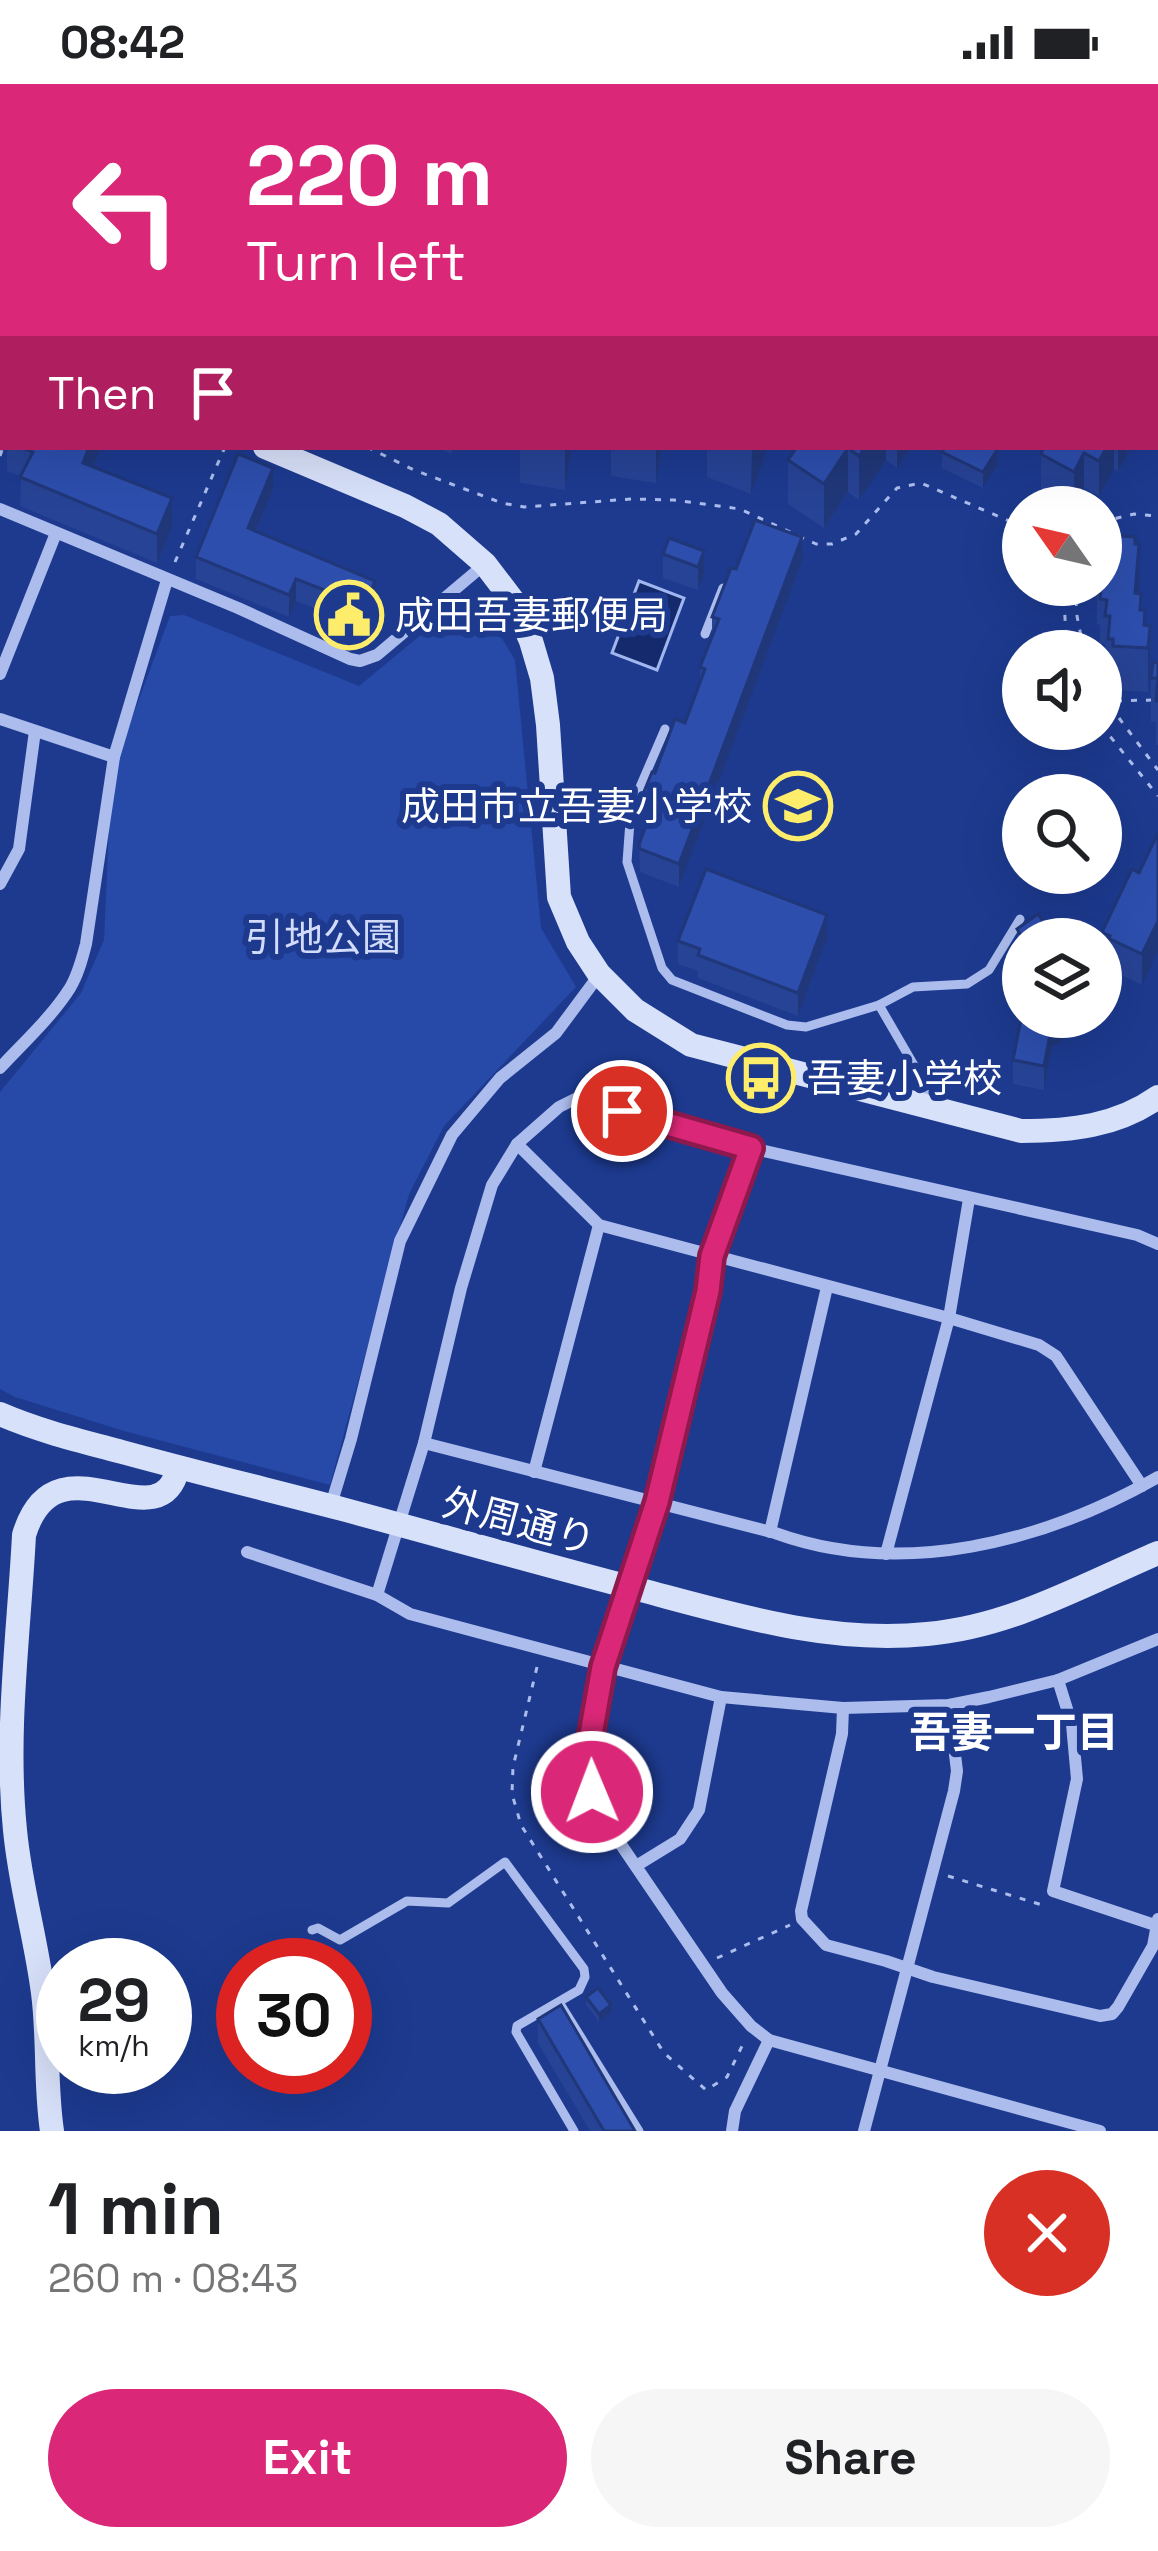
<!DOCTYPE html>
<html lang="en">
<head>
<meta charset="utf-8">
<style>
  :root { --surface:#fff; --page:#f6f6f6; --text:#202124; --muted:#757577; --accent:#db2777 }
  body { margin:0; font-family:"Space Grotesk","Noto Sans JP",sans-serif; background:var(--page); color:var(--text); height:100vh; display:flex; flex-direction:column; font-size:45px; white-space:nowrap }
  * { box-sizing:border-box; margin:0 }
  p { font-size:39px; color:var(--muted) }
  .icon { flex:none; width:66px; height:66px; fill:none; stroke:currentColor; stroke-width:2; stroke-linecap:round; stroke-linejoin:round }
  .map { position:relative; height:2047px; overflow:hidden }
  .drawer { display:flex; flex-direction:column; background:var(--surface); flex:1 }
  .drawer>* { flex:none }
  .hud { position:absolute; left:0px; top:0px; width:1158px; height:366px; box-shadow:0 12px 48px #0002; background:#db2777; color:#fff; overflow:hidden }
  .needle { width:78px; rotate:304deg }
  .buttons { position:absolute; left:1002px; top:402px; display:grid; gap:24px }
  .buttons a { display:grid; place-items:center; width:120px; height:120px; border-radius:50%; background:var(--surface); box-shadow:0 12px 48px #0002; font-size:60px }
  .speed { position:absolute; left:36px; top:1854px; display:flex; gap:24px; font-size:60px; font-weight:700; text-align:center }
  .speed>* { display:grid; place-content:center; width:156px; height:156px; border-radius:50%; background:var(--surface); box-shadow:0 12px 48px #0002; line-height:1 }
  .speed small { font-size:30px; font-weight:400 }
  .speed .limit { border:18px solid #d22; background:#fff; color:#111 }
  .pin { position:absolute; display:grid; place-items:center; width:102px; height:102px; color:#fff; margin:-51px; border:6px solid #fff; border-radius:50%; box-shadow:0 3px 12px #0007 }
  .me { position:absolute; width:132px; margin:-66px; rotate:359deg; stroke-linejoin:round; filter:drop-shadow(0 0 9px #0008) }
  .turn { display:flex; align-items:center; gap:42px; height:252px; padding:0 48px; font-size:54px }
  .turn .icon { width:156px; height:156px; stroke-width:2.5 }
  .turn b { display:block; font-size:84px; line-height:102px }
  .then { display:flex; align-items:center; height:114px; padding:0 48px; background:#0003; gap:24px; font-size:45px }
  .round { display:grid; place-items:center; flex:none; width:126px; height:126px; border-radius:63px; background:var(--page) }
  .overview { display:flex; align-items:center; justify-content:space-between; height:204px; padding:0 48px }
  h1 { font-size:72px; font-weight:600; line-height:90px }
  .primary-button { display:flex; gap:24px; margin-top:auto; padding:24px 48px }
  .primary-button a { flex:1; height:138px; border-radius:72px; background:var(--accent); color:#fff; font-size:48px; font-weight:600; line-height:138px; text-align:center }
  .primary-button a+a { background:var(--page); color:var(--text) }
  .status { display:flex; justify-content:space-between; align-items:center; height:84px; padding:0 60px; background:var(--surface); direction:ltr }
  .status svg { height:33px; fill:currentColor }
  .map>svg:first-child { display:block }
</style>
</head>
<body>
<div class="status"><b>08:42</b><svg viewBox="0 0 49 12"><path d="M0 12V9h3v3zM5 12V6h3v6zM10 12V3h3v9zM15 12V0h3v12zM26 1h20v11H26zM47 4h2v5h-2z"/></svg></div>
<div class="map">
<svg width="1158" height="2047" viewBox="0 0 1158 2047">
  <rect width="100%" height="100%" fill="#1d3a8f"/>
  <path fill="#2749a8" d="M 467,513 L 479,516 L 515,576 L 541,844 L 576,903 L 444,1042 L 409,1110 L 330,1401 L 124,1347 L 15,1313 L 0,1305 L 0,1008 L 81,909 L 104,856 L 110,721 L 119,669 L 170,532 L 184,531 L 359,602 Z"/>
  <path fill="#142a6d" stroke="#9fb6ef" stroke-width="3" d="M 639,497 L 684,514 L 657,586 L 612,569 Z"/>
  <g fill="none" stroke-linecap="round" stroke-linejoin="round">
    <g stroke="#acbded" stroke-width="3" stroke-dasharray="6 9" stroke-linecap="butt">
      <path d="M 836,0 L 842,3"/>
      <path d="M 979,0 L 985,3"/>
      <path d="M 270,3 L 272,0"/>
      <path d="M 0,125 L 3,126"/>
      <path d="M 0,189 L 3,190"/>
      <path d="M 367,363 L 414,386 L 502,419 L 524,423 L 631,415 L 674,416 L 740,425 L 816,460 L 832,460 L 856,450 L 897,404 L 921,399 L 1023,443"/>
      <path d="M 0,372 L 3,363"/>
      <path d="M 1101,438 L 1134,430 L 1158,432"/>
      <path d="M 175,478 L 225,363"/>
      <path d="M 1063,501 L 1067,567"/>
      <path d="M 1075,501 L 1077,532 L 1084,567"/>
      <path d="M 1101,610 L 1158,686"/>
      <path d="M 1101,617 L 1158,616"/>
      <path d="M 1101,641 L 1158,712"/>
      <path d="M 537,1583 L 513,1683 L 512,1710 L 521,1741 L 664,1969 L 706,2006 L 727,1993 L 743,1960"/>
      <path d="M 948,1792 L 1042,1821"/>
      <path d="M 717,1874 L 790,1841"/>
    </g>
    <g stroke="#acbded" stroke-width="9">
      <path d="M 669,0 L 675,3"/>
      <path d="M 319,3 L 321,0"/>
      <path d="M 1095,3 L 1097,0"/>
      <path d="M 705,550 L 723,504"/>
      <path d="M 665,645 L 631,724 L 627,778 L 662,884 L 672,896 L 787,941 L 806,943 L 879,921 L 913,903 L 967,900 L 989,886 L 1020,835"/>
      <path d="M 879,921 L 926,1002 L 925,1018"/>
      <path d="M 312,1846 L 318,1844 L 340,1856 L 407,1817 L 448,1819 L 505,1778 L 584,1885 L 585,1893 L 579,1906 L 517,1942 L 516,1948 L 574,2047"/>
      <path d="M 559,1918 L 639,2047"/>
    </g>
    <g stroke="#acbded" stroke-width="12">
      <path d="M 0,425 L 238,524 L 350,575 L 360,577 L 377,571 L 485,480"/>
      <path d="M 0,590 L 56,449"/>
      <path d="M 0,635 L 114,673"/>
      <path d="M 0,800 L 19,765 L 35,647"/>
      <path d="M 0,984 C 23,959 51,934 70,904 C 78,891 82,875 86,860 L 114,673 L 167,496"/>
      <path d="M 517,1060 L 599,1141 L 949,1234 L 1039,1261 L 1056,1272 L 1142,1402"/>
      <path d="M 751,1064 L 712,1172 L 708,1207 L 657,1418 L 603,1583 L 587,1673 L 588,1691 L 597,1721 L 607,1740 L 722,1909 L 751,1942 L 769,1956 L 1100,2047"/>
      <path d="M 424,1359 L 775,1449 C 902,1495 1044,1458 1158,1393"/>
      <path d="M 534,1388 L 599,1141"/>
      <path d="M 331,1421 L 351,1355 L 400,1157 L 452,1051 L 500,994 L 556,949 L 599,891"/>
      <path d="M 770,1448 L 827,1203"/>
      <path d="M 247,1468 L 377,1511 L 410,1530 L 721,1613 L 843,1624 L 949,1621 L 989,1613 L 1058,1596 L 1158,1555"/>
      <path d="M 886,1470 L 949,1234 L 969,1115"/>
      <path d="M 377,1511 L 424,1359 L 461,1204 L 492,1101 L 517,1060 L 559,1023 L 577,1014 L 751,1064 L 1137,1151 L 1158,1160"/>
      <path d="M 1058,1596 L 1072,1641 L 1077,1695 L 1053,1807 L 1158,1842"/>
      <path d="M 843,1624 L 842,1650 L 801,1827 L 802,1835 L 826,1861 L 886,1877 L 933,1893 L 1100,1932 L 1112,1930 L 1118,1923 L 1153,1862 L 1158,1835"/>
      <path d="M 636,1782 L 680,1755 L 699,1726 L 721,1613"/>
      <path d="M 732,2047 L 735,2027 L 769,1956"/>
      <path d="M 864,2047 L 954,1707 L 957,1687 L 949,1621"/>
    </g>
    <g stroke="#d8e1fa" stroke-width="24">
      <path d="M 876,0 L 882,3"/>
      <path d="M 935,0 L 941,3"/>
      <path d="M 1155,110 L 1158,112"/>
      <path d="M 1155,140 L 1158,142"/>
      <path d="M 0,253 L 3,254"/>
      <path d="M 265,363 L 405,422 L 439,440 L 485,480 L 514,518 L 531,557 L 542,594 L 548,641 L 559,813 L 578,858 L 599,890 L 635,926 L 691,961 L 1021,1047 C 1071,1047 1117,1042 1158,1013"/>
      <path d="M 0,1330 C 39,1347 81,1357 122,1368 C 195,1388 269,1406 342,1425 C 442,1452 541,1480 641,1506 C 735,1531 829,1560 927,1550 C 1010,1543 1083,1501 1158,1469"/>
      <path d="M 52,2047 C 45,2000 49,1955 43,1909 C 36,1854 20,1801 15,1746 C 5,1648 19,1548 24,1451 C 56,1345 159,1464 178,1384"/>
    </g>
  </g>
  <g fill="#274395">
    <path d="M 1115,0 L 1158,0 L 1155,3 L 1115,3 Z"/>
    <path d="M 7,363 L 101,363 L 93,382 L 172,443 L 157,479 L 20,422 L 21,392 L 7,387 Z"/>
    <path d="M 436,363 L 454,363 L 451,370 Z"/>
    <path d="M 520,363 L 571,363 L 565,406 L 520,399 Z"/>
    <path d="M 611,363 L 661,363 L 656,399 L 611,392 Z"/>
    <path d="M 707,363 L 765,363 L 765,372 L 751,410 L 707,393 Z"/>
    <path d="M 797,363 L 911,363 L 897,384 L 886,376 L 859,416 L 848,408 L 824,444 L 788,420 L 788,376 Z"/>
    <path d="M 998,363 L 997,381 L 983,404 L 942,384 L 942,368 Z"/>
    <path d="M 1044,363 L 1127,363 L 1127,372 L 1118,387 L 1114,385 L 1099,412 L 1084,404 L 1074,423 L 1041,405 L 1041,370 Z"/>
    <path d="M 273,405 L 256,448 L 375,518 L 359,558 L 329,546 L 329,530 L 296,517 L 289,533 L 196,495 L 196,473 Z"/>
    <path d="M 669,454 L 704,490 L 698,506 L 663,494 L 663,470 Z"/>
    <path d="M 1101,457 L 1139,509 L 1145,541 L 1150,542 L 1148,608 L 1113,606 L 1113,599 L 1108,599 L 1105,560 L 1100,559 L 1100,541 L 1097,540 L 1097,501 L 1101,501 Z"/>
    <path d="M 802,477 L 679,803 L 640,788 L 639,761 L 646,740 L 641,738 L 641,715 L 685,639 L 700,598 L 700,583 L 712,554 L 712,533 L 736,485 Z"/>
    <path d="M 1158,579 L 1158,661 L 1156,661 L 1156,638 L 1151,638 L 1151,594 Z"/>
    <path d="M 1158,749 L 1142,901 L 1108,885 L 1108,882 L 1102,879 L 1102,848 L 1139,789 Z"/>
    <path d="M 1017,845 L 1023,855 L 1023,878 L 1017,869 Z"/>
    <path d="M 827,854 L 798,932 L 698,894 L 698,887 L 678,880 L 678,857 Z"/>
    <path d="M 1089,933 L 1089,938 L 1052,963 L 1044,1006 L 1013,1000 L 1013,976 Z"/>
    <path d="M 586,1913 L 611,1929 L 599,1938 L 586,1921 Z"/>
    <path d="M 538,1935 L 635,2047 L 590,2047 L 538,1959 Z"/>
  </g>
  <g fill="#203779">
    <path d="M 363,0 L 383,0 L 383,3 L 362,3 Z"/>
    <path d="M 491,0 L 510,0 L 509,3 L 489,3 Z"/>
    <path d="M 613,0 L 633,0 L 633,3 L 612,3 Z"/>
    <path d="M 1154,0 L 1158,0 L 1158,32 L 1155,38 Z"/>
    <path d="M 1158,262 L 1158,297 L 1155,303 L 1155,268 Z"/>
    <path d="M 89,363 L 101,363 L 83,407 L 83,379 Z"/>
    <path d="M 565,363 L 571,363 L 565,406 Z"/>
    <path d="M 656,363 L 661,363 L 656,399 Z"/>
    <path d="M 752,363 L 765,363 L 765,372 L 751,410 Z"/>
    <path d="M 865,363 L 886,363 L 886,376 L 859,416 L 859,372 Z"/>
    <path d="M 897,363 L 911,363 L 897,384 Z"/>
    <path d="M 993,363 L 998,363 L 997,381 L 983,404 L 983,388 Z"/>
    <path d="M 1107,363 L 1114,363 L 1114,385 L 1099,412 L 1099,377 Z"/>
    <path d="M 1118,363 L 1127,363 L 1127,372 L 1118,387 Z"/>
    <path d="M 848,364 L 848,408 L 824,444 L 824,400 Z"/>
    <path d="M 1084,369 L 1084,404 L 1074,423 L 1074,388 Z"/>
    <path d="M 273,384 L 273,405 L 248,466 L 248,444 Z"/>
    <path d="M 172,414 L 172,443 L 157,479 L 157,450 Z"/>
    <path d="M 802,453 L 802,477 L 679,803 L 679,780 Z"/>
    <path d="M 1139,460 L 1139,504 L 1135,553 L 1135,509 Z"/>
    <path d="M 704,467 L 704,490 L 698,506 L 698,483 Z"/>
    <path d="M 296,495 L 296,517 L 289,533 L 289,511 Z"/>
    <path d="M 375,497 L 375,518 L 359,558 L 359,536 Z"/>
    <path d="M 1150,542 L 1150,586 L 1148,608 L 1148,564 Z"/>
    <path d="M 827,831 L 827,854 L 798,932 L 798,909 Z"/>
    <path d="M 1158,837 L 1158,867 L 1142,901 L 1142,870 Z"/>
    <path d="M 1062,933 L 1089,933 L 1089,938 L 1052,963 L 1044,1006 L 1044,982 L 1052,940 Z"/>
    <path d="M 611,1921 L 611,1929 L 599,1938 L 599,1930 Z"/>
  </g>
  <g fill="#2d4ead" stroke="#203779" stroke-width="3">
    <path d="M 84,0 L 115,0 L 114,3 L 82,3 Z"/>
    <path d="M 328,0 L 363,0 L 362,3 L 326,3 Z"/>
    <path d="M 448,0 L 491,0 L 489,3 L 446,3 Z"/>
    <path d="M 571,0 L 613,0 L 612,3 L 569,3 Z"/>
    <path d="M 777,0 L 800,0 L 806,3 L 775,3 Z"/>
    <path d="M 1155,231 L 1158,233 L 1158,262 L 1155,268 Z"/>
    <path d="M 20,363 L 89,363 L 83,379 L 172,414 L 157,450 L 20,393 L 33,368 Z"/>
    <path d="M 797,363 L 865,363 L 859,372 L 848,364 L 824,400 L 788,376 Z"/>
    <path d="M 945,363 L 993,363 L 997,366 L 983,388 L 942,368 Z"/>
    <path d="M 1044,363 L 1107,363 L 1099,377 L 1084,369 L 1074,388 L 1041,370 Z"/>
    <path d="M 238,370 L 273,384 L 248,444 L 375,497 L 359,536 L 329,524 L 335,510 L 296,495 L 289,511 L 196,473 Z"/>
    <path d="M 755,436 L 802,453 L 679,780 L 640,765 L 639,761 L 654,719 L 641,715 L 652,688 L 655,689 L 675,635 L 685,639 L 705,585 L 700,583 L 719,535 L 712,533 L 731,484 L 736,485 Z"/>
    <path d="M 1106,451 L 1135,453 L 1135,460 L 1139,460 L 1135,509 L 1141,510 L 1140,526 L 1145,526 L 1144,541 L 1150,542 L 1148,564 L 1113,562 L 1113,555 L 1108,555 L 1110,532 L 1105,532 L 1107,516 L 1100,515 L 1102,497 L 1101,457 L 1105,458 Z"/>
    <path d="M 669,454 L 704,467 L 698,483 L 663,470 Z"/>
    <path d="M 1153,578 L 1158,579 L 1158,617 L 1156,617 L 1158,594 L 1151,594 Z"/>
    <path d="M 1158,749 L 1158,837 L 1142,870 L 1108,854 L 1110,852 L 1102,848 L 1132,785 L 1139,789 Z"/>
    <path d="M 706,785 L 827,831 L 798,909 L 698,871 L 700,865 L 678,857 Z"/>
    <path d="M 1038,830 L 1056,855 L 1023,855 L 1017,845 Z"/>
    <path d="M 1023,925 L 1023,933 L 1062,933 L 1052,940 L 1044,982 L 1013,976 Z"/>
    <path d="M 598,1904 L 611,1921 L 599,1930 L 586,1913 Z"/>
    <path d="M 561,1921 L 635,2047 L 604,2047 L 538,1935 Z"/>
  </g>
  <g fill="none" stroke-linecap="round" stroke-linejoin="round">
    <defs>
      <path id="route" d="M 592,1708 L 587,1673 L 603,1583 L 657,1418 L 708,1207 L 712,1172 L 751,1064 L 622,1027"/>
    </defs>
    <use href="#route" stroke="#8e194d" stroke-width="30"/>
    <use href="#route" stroke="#db2777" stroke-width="21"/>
  </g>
  <defs>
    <symbol id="civic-ring" viewBox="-11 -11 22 22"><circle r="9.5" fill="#1d3a8f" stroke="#fded6b" stroke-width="1.5"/><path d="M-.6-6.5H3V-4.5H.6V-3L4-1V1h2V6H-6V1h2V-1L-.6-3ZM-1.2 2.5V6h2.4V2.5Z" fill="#fded6b"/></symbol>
    <symbol id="school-ring" viewBox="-11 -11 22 22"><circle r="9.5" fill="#1d3a8f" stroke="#fded6b" stroke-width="1.5"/><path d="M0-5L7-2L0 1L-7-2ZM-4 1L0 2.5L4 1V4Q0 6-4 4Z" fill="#fded6b"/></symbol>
    <symbol id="bus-ring" viewBox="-11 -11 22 22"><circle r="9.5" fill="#1d3a8f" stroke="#fded6b" stroke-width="1.5"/><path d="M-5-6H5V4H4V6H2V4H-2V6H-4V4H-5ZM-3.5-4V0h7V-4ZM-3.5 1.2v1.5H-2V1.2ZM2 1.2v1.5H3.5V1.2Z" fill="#fded6b"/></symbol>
  </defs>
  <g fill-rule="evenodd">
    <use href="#civic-ring" x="311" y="493" width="76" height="76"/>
    <use href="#school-ring" x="760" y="684" width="76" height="76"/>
    <use href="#bus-ring" x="723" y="956" width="76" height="76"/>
  </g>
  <g text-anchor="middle" stroke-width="12" stroke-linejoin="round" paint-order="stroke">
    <g font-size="39" fill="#fff" stroke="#1d3a8f" text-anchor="start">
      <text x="395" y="545">成田吾妻郵便局</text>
      <text x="752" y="736" text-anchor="end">成田市立吾妻小学校</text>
      <text x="807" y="1008">吾妻小学校</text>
    </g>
    <g font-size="39" fill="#d2dcfa" stroke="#1d3a8f">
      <text x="323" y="867">引地公園</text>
    </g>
    <g font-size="39" fill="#fff" stroke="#1d3a8f">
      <text transform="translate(519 1437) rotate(15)" y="14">外周通り</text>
    </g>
    <g font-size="42" font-weight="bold" fill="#fff" stroke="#1d3a8f">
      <text x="1014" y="1663">吾妻一丁目</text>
    </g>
  </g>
</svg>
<div class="buttons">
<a><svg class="needle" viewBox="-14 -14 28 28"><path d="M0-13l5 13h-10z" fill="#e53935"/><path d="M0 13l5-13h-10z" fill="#757577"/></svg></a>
<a><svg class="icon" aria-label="sound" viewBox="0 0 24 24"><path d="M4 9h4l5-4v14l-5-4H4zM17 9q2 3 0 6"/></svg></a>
<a><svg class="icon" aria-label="search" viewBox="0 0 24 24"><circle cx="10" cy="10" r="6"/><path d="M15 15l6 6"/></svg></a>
<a><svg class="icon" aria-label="layers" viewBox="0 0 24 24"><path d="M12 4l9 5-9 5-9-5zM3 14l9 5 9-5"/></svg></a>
</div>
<div class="speed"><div>29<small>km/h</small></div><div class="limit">30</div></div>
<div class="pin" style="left:622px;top:1027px;background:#d93025"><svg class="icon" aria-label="arrive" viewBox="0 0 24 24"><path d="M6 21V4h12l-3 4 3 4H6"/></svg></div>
<svg class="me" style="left:592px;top:1708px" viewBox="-20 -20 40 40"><circle r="17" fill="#db2777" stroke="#fff" stroke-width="3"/><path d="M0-11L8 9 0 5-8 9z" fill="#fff"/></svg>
<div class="hud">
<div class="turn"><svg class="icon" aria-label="left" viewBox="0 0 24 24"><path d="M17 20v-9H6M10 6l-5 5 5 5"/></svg><div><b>220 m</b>Turn left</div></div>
<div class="then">Then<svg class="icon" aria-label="arrive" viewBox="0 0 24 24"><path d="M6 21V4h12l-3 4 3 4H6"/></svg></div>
</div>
</div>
<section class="drawer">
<div class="overview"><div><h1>1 min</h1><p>260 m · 08:43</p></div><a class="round" style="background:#d93025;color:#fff"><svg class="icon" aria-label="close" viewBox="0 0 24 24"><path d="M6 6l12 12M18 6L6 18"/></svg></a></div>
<div class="primary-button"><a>Exit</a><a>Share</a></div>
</section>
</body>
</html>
